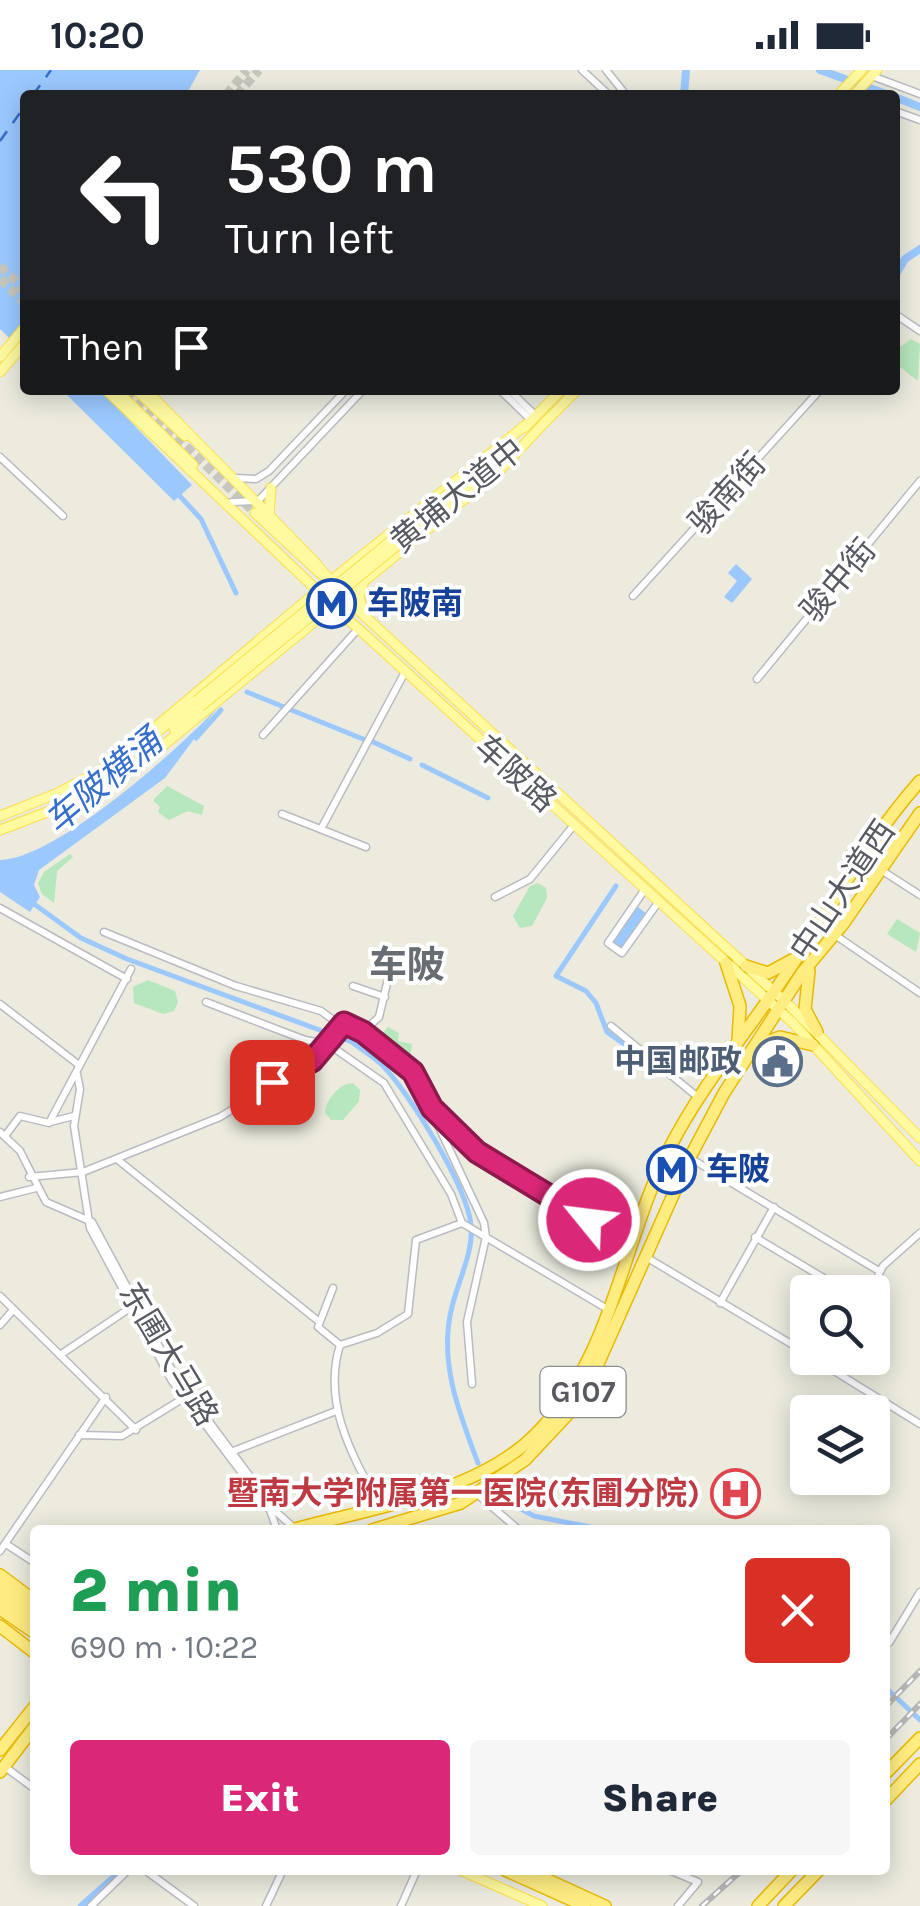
<!DOCTYPE html>
<html lang="en">
<head>
<meta charset="utf-8">
<style>
  :root { --surface:#fff; --page:#f6f6f7; --text:#1f2937; --muted:#747a83; --accent:#db2777 }
  body { margin:0; font-family:Karla,"Noto Sans SC",sans-serif; background:var(--page); color:var(--text); height:100vh; display:flex; flex-direction:column; font-size:38px; white-space:nowrap }
  * { box-sizing:border-box; margin:0 }
  p { font-size:32px; color:var(--muted) }
  .icon { flex:none; width:55px; height:55px; fill:none; stroke:currentColor; stroke-width:2; stroke-linecap:round; stroke-linejoin:round }
  .map { position:relative; flex:1; overflow:hidden }
  .side { position:absolute; left:30px; top:1455px; width:860px; height:350px; display:flex; flex-direction:column; background:var(--surface); border-radius:10px; box-shadow:0 5px 25px #0003 }
  .side>* { flex:none }
  .top-card { position:absolute; left:20px; top:20px; width:880px; height:305px; border-radius:10px; box-shadow:0 5px 25px #0003; background:#202124; color:#fff; overflow:hidden }
  .tools { position:absolute; left:790px; top:1205px; display:grid; gap:20px }
  .tools a { display:grid; place-items:center; width:100px; height:100px; border-radius:10px; background:var(--surface); box-shadow:0 5px 25px #0003; font-size:50px }
  .pin { position:absolute; display:grid; place-items:center; width:85px; height:85px; color:#fff; margin:-42px; border-radius:20px; box-shadow:0 5px 15px #0006 }
  .me { position:absolute; width:110px; margin:-55px; rotate:299deg; stroke-linejoin:round; filter:drop-shadow(0 0 8px #0008) }
  .turn { display:flex; align-items:center; gap:35px; height:210px; padding:0 40px; font-size:45px }
  .turn .icon { width:130px; height:130px; stroke-width:2.5 }
  .turn b { display:block; font-size:70px; line-height:85px }
  .then { display:flex; align-items:center; height:95px; padding:0 40px; background:#0003; gap:20px; font-size:38px }
  .round { display:grid; place-items:center; flex:none; width:105px; height:105px; border-radius:10px; background:var(--page) }
  .head { display:flex; align-items:center; justify-content:space-between; height:170px; padding:0 40px }
  h1 { font-size:60px; font-weight:800; line-height:75px; color:#1e9e55 }
  .action { display:flex; gap:20px; margin-top:auto; padding:20px 40px }
  .action a { flex:1; height:115px; border-radius:10px; background:var(--accent); color:#fff; font-size:40px; font-weight:800; line-height:115px; text-align:center }
  .action a+a { background:var(--page); color:var(--text) }
  .status { display:flex; justify-content:space-between; align-items:center; height:70px; padding:0 50px; background:var(--surface); direction:ltr }
  .status svg { height:28px; fill:currentColor }
  .map>svg:first-child { display:block }
</style>
</head>
<body>
<div class="status"><b>10:20</b><svg viewBox="0 0 49 12"><path d="M0 12V9h3v3zM5 12V6h3v6zM10 12V3h3v9zM15 12V0h3v12zM26 1h20v11H26zM47 4h2v5h-2z"/></svg></div>
<div class="map">
<svg width="920" height="1836" viewBox="0 0 920 1836">
  <rect width="100%" height="100%" fill="#ecebde"/>
  <g fill="#b7e7bc">
    <path d="M 911,269 L 920,274 L 918,311 L 895,293 L 896,280 Z"/>
    <path d="M 167,716 L 204,736 L 202,745 L 188,741 L 169,750 L 158,742 L 160,737 L 153,730 Z"/>
    <path d="M 70,784 L 73,787 L 57,801 L 54,833 L 42,824 L 38,813 L 44,802 Z"/>
    <path d="M 538,813 L 546,818 L 547,828 L 532,856 L 520,858 L 513,846 L 530,816 Z"/>
    <path d="M 897,849 L 920,863 L 916,882 L 887,864 Z"/>
    <path d="M 148,910 L 175,921 L 178,932 L 174,941 L 163,944 L 134,933 L 133,917 Z"/>
    <path d="M 388,957 L 399,963 L 398,971 L 412,974 L 409,996 L 378,969 Z"/>
    <path d="M 353,1013 L 360,1020 L 359,1031 L 343,1050 L 331,1050 L 325,1043 C 325,1030 340,1013 353,1013 Z"/>
  </g>
  <g fill="#9bc9ff">
    <path d="M 0,0 L 200,0 L 186,25 L 25,25 L 25,283 L 0,259 Z"/>
    <path d="M 62,320 L 100,320 L 192,415 L 174,431 Z"/>
    <path d="M 736,494 L 752,509 L 732,533 L 724,527 L 737,511 L 728,503 Z"/>
    <path d="M 218,637 L 165,708 L 39,800 L 34,815 L 40,827 L 30,842 L 0,822 L 0,790 C 56,789 179,679 218,637 Z"/>
    <path d="M 638,837 L 647,844 L 620,879 L 611,873 Z"/>
  </g>
  <g fill="none" stroke-linecap="round" stroke-linejoin="round">
    <g stroke="#9bc9ff" stroke-width="5">
      <path d="M 178,424 L 201,449 L 236,523"/>
      <path d="M 247,622 L 363,669"/>
      <path d="M 196,668 L 221,640"/>
      <path d="M 369,670 L 410,689"/>
      <path d="M 422,695 L 488,728"/>
      <path d="M 616,816 L 556,906 L 586,921 L 596,933 L 607,962 L 662,1001"/>
      <path d="M 30,831 L 81,868 L 127,889 L 352,972 C 362,980 374,987 382,995 C 410,1023 467,1117 471,1155 C 474,1181 458,1211 452,1237 C 438,1290 459,1343 478,1393"/>
      <path d="M 504,1430 L 534,1446 L 605,1460"/>
      <path d="M 885,1617 L 920,1650"/>
    </g>
    <g stroke="#9bc9ff" stroke-width="8">
      <path d="M 820,0 L 889,25"/>
      <path d="M 684,25 L 686,0"/>
      <path d="M 895,27 L 920,37"/>
      <path d="M 895,206 L 905,189 L 920,179"/>
      <path d="M 82,1836 L 123,1800"/>
    </g>
    <g stroke="#356ecb" stroke-width="2.5" stroke-dasharray="12 10" stroke-linecap="butt">
      <path d="M 33,25 L 51,0"/>
      <path d="M 0,71 L 25,36"/>
    </g>
    <g stroke="#c7c7bf" stroke-width="9" stroke-dasharray="9 4.5" stroke-linecap="butt">
      <path d="M 226,25 L 247,0"/>
      <path d="M 237,25 L 259,0"/>
      <path d="M 0,196 L 25,220"/>
      <path d="M 0,209 L 25,233"/>
      <path d="M 128,320 L 255,443"/>
    </g>
    <defs>
      <g id="minor">
        <path d="M 582,0 L 609,25"/>
        <path d="M 606,0 L 626,25"/>
        <path d="M 872,6 L 920,24"/>
        <path d="M 895,41 L 920,50"/>
        <path d="M 895,244 L 920,261"/>
        <path d="M 500,320 L 531,350"/>
        <path d="M 509,320 L 536,346"/>
        <path d="M 0,387 L 63,446"/>
        <path d="M 235,408 L 256,409 L 269,401 L 346,320"/>
        <path d="M 232,432 L 258,431 L 363,320"/>
        <path d="M 633,526 L 820,320"/>
        <path d="M 757,609 L 920,411"/>
        <path d="M 263,665 L 358,559"/>
        <path d="M 282,744 L 366,777"/>
        <path d="M 321,759 L 405,602"/>
        <path d="M 881,800 L 920,825"/>
        <path d="M 643,822 L 608,873 L 622,883 L 657,834"/>
        <path d="M 495,827 L 530,809 L 574,755"/>
        <path d="M 0,838 L 127,909"/>
        <path d="M 104,862 L 236,916 L 321,941 L 340,955 L 363,962 L 413,1002 L 484,1153 L 486,1167 L 467,1252 L 472,1314"/>
        <path d="M 835,865 L 920,923"/>
        <path d="M 353,916 L 385,927"/>
        <path d="M 206,932 L 305,970 L 328,974 L 384,1013 L 451,1124 L 462,1153"/>
        <path d="M 0,934 L 79,995"/>
        <path d="M 611,956 L 694,1024"/>
        <path d="M 363,962 L 379,947 L 392,892"/>
        <path d="M 77,1004 L 80,1019 L 74,1056 L 90,1158 L 172,1311 L 270,1440 L 277,1460"/>
        <path d="M 433,1038 L 477,1082 L 533,1119 L 577,1140 L 627,1188"/>
        <path d="M 50,1052 L 74,1046"/>
        <path d="M 0,1062 L 20,1081 L 46,1132 L 92,1152 L 175,1306 L 266,1428"/>
        <path d="M 5,1066 L 20,1046 L 49,1053 L 131,899"/>
        <path d="M 690,1088 L 879,1201"/>
        <path d="M 118,1090 L 317,1250"/>
        <path d="M 29,1107 L 83,1102 L 220,1047 L 312,991 L 340,955"/>
        <path d="M 0,1127 L 36,1118"/>
        <path d="M 755,1167 L 847,1222"/>
        <path d="M 646,1187 L 808,1284"/>
        <path d="M 333,1218 L 318,1257 L 340,1275"/>
        <path d="M 870,1222 L 883,1196 L 920,1163"/>
        <path d="M 0,1226 L 60,1285 L 136,1234"/>
        <path d="M 720,1233 L 774,1137"/>
        <path d="M 0,1255 L 13,1240"/>
        <path d="M 60,1285 L 136,1360"/>
        <path d="M 813,1288 L 920,1354"/>
        <path d="M 79,1365 L 122,1366 L 187,1326"/>
        <path d="M 231,1382 L 336,1341"/>
        <path d="M 477,1424 L 519,1460"/>
        <path d="M 379,1435 C 352,1385 322,1333 340,1275 L 377,1263 L 408,1244 L 416,1170 L 462,1153 L 609,1240"/>
        <path d="M 273,1439 L 293,1457"/>
        <path d="M 6,1474 L 35,1493"/>
        <path d="M 0,1481 L 106,1327"/>
        <path d="M 889,1573 L 920,1522"/>
        <path d="M 5,1697 L 35,1719"/>
        <path d="M 145,1800 L 194,1836"/>
        <path d="M 669,1800 L 698,1812 L 678,1836"/>
        <path d="M 91,1836 L 128,1800"/>
        <path d="M 266,1836 L 283,1800"/>
        <path d="M 401,1836 L 417,1800"/>
      </g>
      <g id="major">
        <path d="M 838,25 L 862,0"/>
        <path d="M 854,25 L 877,0"/>
        <path d="M 0,287 L 25,257"/>
        <path d="M 0,302 L 25,273"/>
        <path d="M 106,320 L 340,542 L 793,953 L 920,1091"/>
        <path d="M 116,320 L 193,395"/>
        <path d="M 136,320 L 185,366"/>
        <path d="M 146,320 L 313,490 L 346,529 L 792,938 L 920,1068"/>
        <path d="M 545,352 L 577,320"/>
        <path d="M 524,358 L 561,320"/>
        <path d="M 450,422 L 509,372"/>
        <path d="M 455,428 L 503,389"/>
        <path d="M 255,443 L 322,505"/>
        <path d="M 269,446 L 271,418"/>
        <path d="M 364,511 L 359,526 L 364,544"/>
        <path d="M 174,659 L 200,637"/>
        <path d="M 147,670 L 196,631"/>
        <path d="M 109,696 L 319,520 L 527,354"/>
        <path d="M 116,705 L 160,678 L 500,400 L 546,351"/>
        <path d="M 0,746 L 58,723 L 114,693"/>
        <path d="M 0,760 L 55,739 L 119,703"/>
        <path d="M 460,1800 L 542,1836"/>
      </g>
      <g id="highway">
        <path d="M 726,893 L 740,936 L 738,971"/>
        <path d="M 746,896 L 768,903 L 792,890"/>
        <path d="M 809,901 L 805,939 L 817,962"/>
        <path d="M 756,976 L 780,967 L 813,975"/>
        <path d="M 291,1460 C 367,1439 462,1426 524,1375 C 611,1301 620,1176 669,1079 C 700,1018 744,966 782,910 C 828,843 866,772 920,711"/>
        <path d="M 372,1460 L 461,1433 L 525,1390 L 570,1342 L 594,1303 L 689,1089 L 724,1023 L 802,903 L 843,854 L 920,743"/>
        <path d="M 0,1505 L 35,1531"/>
        <path d="M 0,1516 L 35,1543"/>
        <path d="M 0,1528 L 35,1552"/>
        <path d="M 0,1539 L 35,1563"/>
        <path d="M 0,1556 L 35,1583"/>
        <path d="M 0,1680 L 35,1636"/>
        <path d="M 0,1702 L 35,1656"/>
        <path d="M 885,1704 L 920,1668"/>
        <path d="M 885,1731 L 920,1694"/>
        <path d="M 505,1800 L 585,1836"/>
        <path d="M 526,1800 L 605,1836"/>
        <path d="M 758,1836 L 792,1800"/>
        <path d="M 784,1836 L 819,1800"/>
      </g>
    </defs>
    <use href="#minor" stroke="#b9bbc2" stroke-width="9"/>
    <use href="#major" stroke="#fdde46" stroke-width="11"/>
    <use href="#highway" stroke="#eaba00" stroke-width="14"/>
    <use href="#minor" stroke="#fff" stroke-width="6"/>
    <use href="#major" stroke="#fffaa0" stroke-width="9"/>
    <use href="#highway" stroke="#ffed82" stroke-width="11"/>
    <defs>
      <g id="rail">
        <path d="M 885,1637 L 920,1601"/>
        <path d="M 885,1670 L 920,1634"/>
        <path d="M 702,1836 L 742,1800"/>
      </g>
    </defs>
    <use href="#rail" stroke="#b5b6b6" stroke-width="6"/>
    <use href="#rail" stroke="#fff" stroke-width="2.5" stroke-dasharray="8" stroke-linecap="butt"/>
    <defs>
      <g id="major-bridge">
        <path d="M 196,631 L 450,422"/>
        <path d="M 200,637 L 455,428"/>
      </g>
    </defs>
    <use href="#major-bridge" stroke="#fdde46" stroke-width="11" stroke-linecap="butt"/>
    <use href="#major-bridge" stroke="#fffaa0" stroke-width="9"/>
  </g>
  <g fill="none" stroke-linecap="round" stroke-linejoin="round">
    <defs>
      <path id="route" d="M 272,1012 L 312,991 L 344,953 L 363,962 L 413,1002 L 432,1038 L 477,1082 L 589,1150"/>
    </defs>
    <use href="#route" stroke="#8e194d" stroke-width="25"/>
    <use href="#route" stroke="#db2777" stroke-width="18"/>
  </g>
  <defs>
    <symbol id="metro-ring" viewBox="-11 -11 22 22"><circle r="9.5" fill="#fff" stroke="#1a4fb4" stroke-width="1.5"/><path d="M-5.5 5V-5H-3L0 0L3-5H5.5V5H3V-.5L0 4L-3-.5V5Z" fill="#1a4fb4"/></symbol>
    <symbol id="civic-ring" viewBox="-11 -11 22 22"><circle r="9.5" fill="#fff" stroke="#5c6f8a" stroke-width="1.5"/><path d="M-.6-6.5H3V-4.5H.6V-3L4-1V1h2V6H-6V1h2V-1L-.6-3ZM-1.2 2.5V6h2.4V2.5Z" fill="#5c6f8a"/></symbol>
    <symbol id="hospital-ring" viewBox="-11 -11 22 22"><circle r="9.5" fill="#fff" stroke="#e0444e" stroke-width="1.5"/><path d="M-5-5h3v3.5h4V-5h3V5h-3V1.5h-4V5h-3Z" fill="#e0444e"/></symbol>
  </defs>
  <g fill-rule="evenodd">
    <use href="#metro-ring" x="304" y="506" width="55" height="55"/>
    <use href="#civic-ring" x="750" y="964" width="55" height="55"/>
    <use href="#metro-ring" x="644" y="1072" width="55" height="55"/>
    <use href="#hospital-ring" x="708" y="1396" width="55" height="55"/>
  </g>
  <g text-anchor="middle" stroke-width="8" stroke-linejoin="round" paint-order="stroke">
    <rect fill="#fff" stroke="#898c90" stroke-width="2.5" x="540.5" y="1297" width="85" height="50" rx="8"/>
    <g font-size="30" font-weight="bold" fill="#575a61">
      <text x="583" y="1332">G107</text>
    </g>
    <g font-size="32" fill="#575a61" stroke="#fff">
      <text transform="translate(727 423) rotate(-48)" y="11">骏南街</text>
      <text transform="translate(457 425) rotate(-39)" y="11">黄埔大道中</text>
      <text transform="translate(838 510) rotate(-50)" y="11">骏中街</text>
      <text transform="translate(516 703) rotate(42)" y="11">车陂路</text>
      <text transform="translate(842 820) rotate(-56)" y="11">中山大道西</text>
      <text transform="translate(169 1284) rotate(59)" y="11">东圃大马路</text>
    </g>
    <g font-size="32" font-weight="bold" fill="#164399" stroke="#fff" text-anchor="start">
      <text x="367" y="544">车陂南</text>
      <text x="706" y="1110">车陂</text>
    </g>
    <g font-size="32" font-weight="bold" fill="#4e5e75" stroke="#fff" text-anchor="end">
      <text x="742" y="1002">中国邮政</text>
    </g>
    <g font-size="32" font-weight="bold" fill="#be3a42" stroke="#fff" text-anchor="end">
      <text x="700" y="1434">暨南大学附属第一医院(东圃分院)</text>
    </g>
    <g font-size="35" font-style="italic" fill="#356ecb" stroke="#fff">
      <text transform="translate(103 711) rotate(-40)" y="12">车陂横涌</text>
    </g>
    <g font-size="38" font-weight="bold" fill="#686c73" stroke="#fff">
      <text x="407" y="908">车陂</text>
    </g>
  </g>
</svg>
<div class="tools">
<a><svg class="icon" aria-label="search" viewBox="0 0 24 24"><circle cx="10" cy="10" r="6"/><path d="M15 15l6 6"/></svg></a>
<a><svg class="icon" aria-label="layers" viewBox="0 0 24 24"><path d="M12 4l9 5-9 5-9-5zM3 14l9 5 9-5"/></svg></a>
</div>
<div class="pin" style="left:272px;top:1012px;background:#d93025"><svg class="icon" aria-label="arrive" viewBox="0 0 24 24"><path d="M6 21V4h12l-3 4 3 4H6"/></svg></div>
<svg class="me" style="left:589px;top:1150px" viewBox="-20 -20 40 40"><circle r="17" fill="#db2777" stroke="#fff" stroke-width="3"/><path d="M0-11L8 9 0 5-8 9z" fill="#fff"/></svg>
<div class="top-card">
<div class="turn"><svg class="icon" aria-label="left" viewBox="0 0 24 24"><path d="M17 20v-9H6M10 6l-5 5 5 5"/></svg><div><b>530 m</b>Turn left</div></div>
<div class="then">Then<svg class="icon" aria-label="arrive" viewBox="0 0 24 24"><path d="M6 21V4h12l-3 4 3 4H6"/></svg></div>
</div>
<section class="side">
<div class="head"><div><h1>2 min</h1><p>690 m · 10:22</p></div><a class="round" style="background:#d93025;color:#fff"><svg class="icon" aria-label="close" viewBox="0 0 24 24"><path d="M6 6l12 12M18 6L6 18"/></svg></a></div>
<div class="action"><a>Exit</a><a>Share</a></div>
</section>
</div>
</body>
</html>
